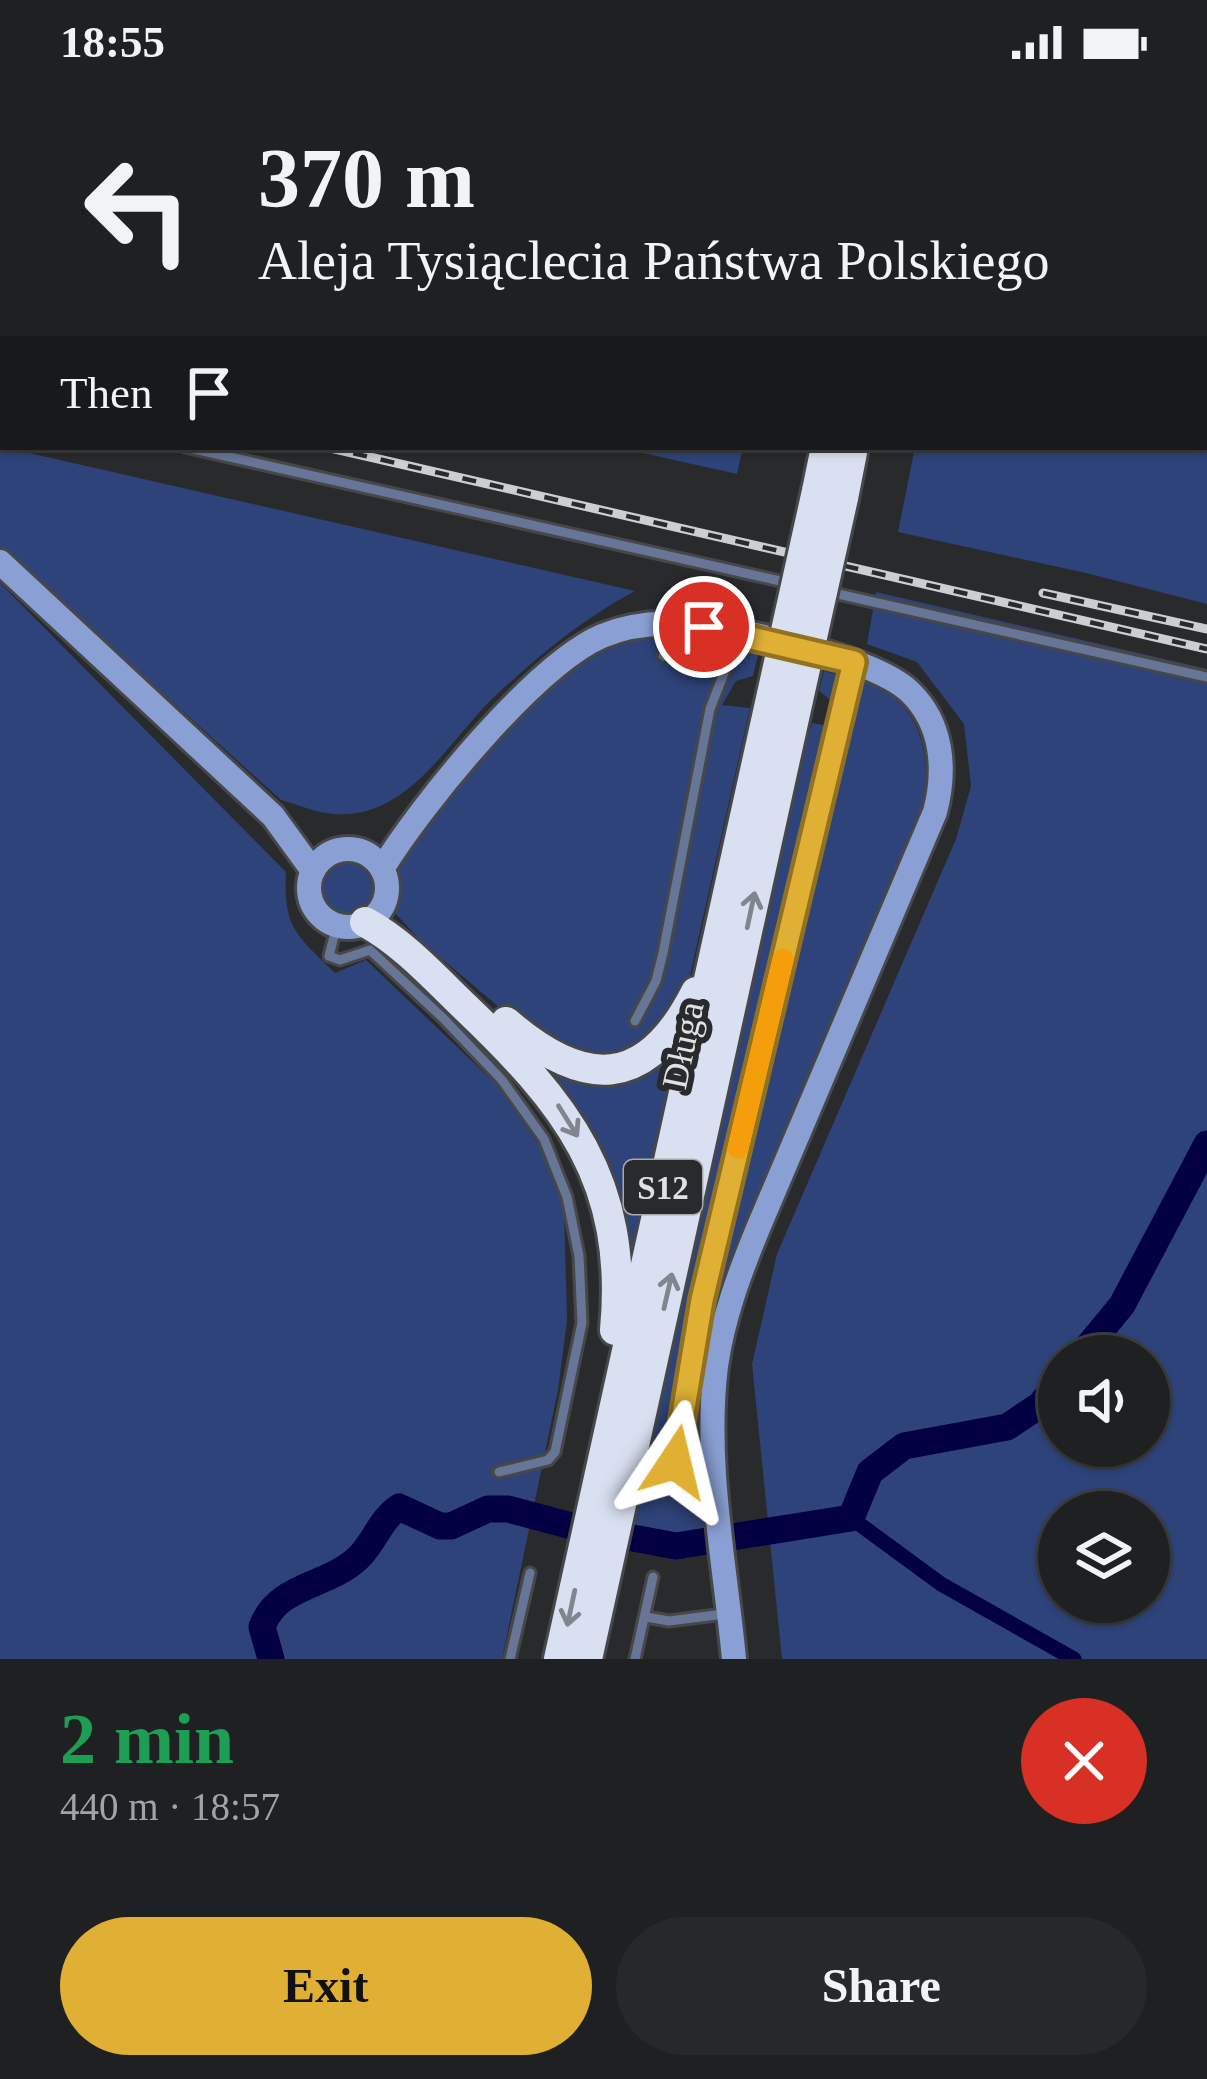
<!DOCTYPE html>
<html lang="en">
<head>
<meta charset="utf-8">
<style>
  :root { --surface:#1f2021; --page:#27282a; --text:#f1f3f6; --muted:#a1a3a5; --line:#3c3e3f; --accent:#dfb034 }
  body { margin:0; font-family:Georgia,serif; background:var(--page); color:var(--text); height:100vh; display:flex; flex-direction:column; font-size:45px; white-space:nowrap }
  * { box-sizing:border-box; margin:0 }
  p { font-size:39px; color:var(--muted) }
  .icon { flex:none; width:66px; height:66px; fill:none; stroke:currentColor; stroke-width:2; stroke-linecap:round; stroke-linejoin:round }
  .map { position:relative; height:1575px; overflow:hidden }
  .drawer { display:flex; flex-direction:column; background:var(--surface); flex:1 }
  .drawer>* { flex:none }
  .top-card { position:absolute; left:0px; top:0px; width:1209px; height:366px; box-shadow:0 3px 9px #0004,0 0 0 3px var(--line); background:#1f2021; color:var(--text); overflow:hidden }
  .fabs { position:absolute; left:1038px; top:1251px; display:grid; gap:24px }
  .fabs a { display:grid; place-items:center; width:132px; height:132px; border-radius:50%; background:var(--surface); box-shadow:0 3px 9px #0004,0 0 0 3px var(--line); font-size:60px }
  .pin { position:absolute; display:grid; place-items:center; width:102px; height:102px; color:#fff; margin:-51px; border:6px solid #fff; border-radius:50%; box-shadow:0 3px 12px #0007 }
  .me { position:absolute; width:132px; margin:-66px; rotate:10deg; stroke-linejoin:round; filter:drop-shadow(0 0 9px #0008) }
  .turn { display:flex; align-items:center; gap:42px; height:252px; padding:0 60px; font-size:54px }
  .turn .icon { width:156px; height:156px; stroke-width:2.5 }
  .turn b { display:block; font-size:84px; line-height:102px }
  .then { display:flex; align-items:center; height:114px; padding:0 60px; background:#0003; gap:24px; font-size:45px }
  .round { display:grid; place-items:center; flex:none; width:126px; height:126px; border-radius:63px; background:var(--page) }
  .overview { display:flex; align-items:center; justify-content:space-between; height:204px; padding:0 60px }
  h1 { font-size:72px; font-weight:600; line-height:90px; color:#1e9e55 }
  .cta { display:flex; gap:24px; margin-top:auto; padding:24px 60px }
  .cta a { flex:1; height:138px; border-radius:72px; background:var(--accent); color:#111; font-size:48px; font-weight:600; line-height:138px; text-align:center }
  .cta a+a { background:var(--page); color:var(--text) }
  .status { display:flex; justify-content:space-between; align-items:center; height:84px; padding:0 60px; background:var(--surface); direction:ltr }
  .status svg { height:33px; fill:currentColor }
  .map>svg:first-child { display:block }
</style>
</head>
<body>
<div class="status"><b>18:55</b><svg viewBox="0 0 49 12"><path d="M0 12V9h3v3zM5 12V6h3v6zM10 12V3h3v9zM15 12V0h3v12zM26 1h20v11H26zM47 4h2v5h-2z"/></svg></div>
<div class="map">
<svg width="1207" height="1575" viewBox="0 0 1207 1575">
  <rect width="100%" height="100%" fill="#292a2c"/>
  <g fill="#2e4379" fill-rule="evenodd">
    <path d="M 0,0 L 842,0 L 3,3 L 3,224 Z"/>
    <path d="M 991,0 L 1207,0 L 1207,520 L 1086,489 L 898,448 L 915,363 L 1206,363 L 1206,3 L 990,3 Z"/>
    <path d="M 0,360 L 3,363 L 635,507 C 582,535 537,573 494,613 C 446,659 405,742 325,729 C 310,726 295,720 281,716 L 0,462 Z"/>
    <path d="M 616,363 L 743,363 L 737,390 Z"/>
    <path d="M 0,499 L 286,788 C 283,845 297,851 335,889 L 366,876 L 496,1000 L 541,1064 L 564,1123 L 567,1236 L 558,1306 L 502,1575 L 0,1575 Z"/>
    <path d="M 876,508 L 1207,585 L 1207,1575 L 782,1575 L 752,1280 L 777,1170 L 956,755 L 971,702 L 964,640 L 917,578 L 867,560 ZM 1059,1272 L 1149,1272 L 1149,1362 L 1059,1362 ZM 1059,1428 L 1149,1428 L 1149,1518 L 1059,1518 Z"/>
    <path d="M 662,554 L 759,566 L 753,592 L 736,597 L 722,621 L 750,624 L 689,896 L 664,944 L 610,976 L 536,954 L 423,859 L 393,827 L 390,786 C 408,768 419,748 435,728 C 472,681 547,594 600,569 C 620,559 641,556 662,554 Z"/>
    <path d="M 824,587 C 842,592 864,594 880,603 C 924,630 932,677 922,723 L 722,1197 C 698,1281 700,1359 704,1445 L 681,1450 L 632,1444 L 791,714 L 812,639 L 829,642 L 832,617 L 819,607 Z"/>
    <circle cx="347" cy="804" r="31"/>
    <path d="M 382,832 L 546,981 L 676,967 L 627,1203 L 606,1101 Z"/>
  </g>
  <g fill="none" stroke-linecap="round" stroke-linejoin="round">
    <path stroke="#020043" stroke-width="15" d="M 851,1434 L 941,1500 L 1074,1575"/>
    <g stroke="#020043" stroke-width="27">
      <path d="M 1080,1272 L 1122,1221 L 1207,1060"/>
      <path d="M 271,1575 L 262,1543 C 277,1500 328,1503 358,1474 C 375,1458 379,1437 399,1423 L 440,1442 L 451,1442 L 488,1425 L 508,1425 L 579,1444 L 676,1462 L 851,1434 L 870,1388 L 904,1362 L 1007,1343 L 1040,1321 L 1059,1298"/>
    </g>
    <defs>
      <g id="lane">
        <path d="M 853,3 L 854,0"/>
        <path d="M 0,322 L 3,322"/>
        <path d="M 185,363 L 789,499"/>
        <path d="M 829,508 L 1207,593"/>
        <path d="M 663,572 L 727,578"/>
        <path d="M 337,841 L 329,872 L 340,876 L 370,866 L 443,934 L 502,996 L 544,1055 L 567,1113 L 579,1172 L 582,1239 L 555,1368 L 548,1376 L 499,1388"/>
        <path d="M 635,937 L 656,897 L 663,869 L 710,625 L 724,589 L 733,549"/>
        <path d="M 675,1378 L 702,1216 L 853,583"/>
        <path d="M 646,1533 L 669,1537 L 724,1530"/>
        <path d="M 510,1575 L 530,1489"/>
        <path d="M 635,1575 L 653,1493"/>
      </g>
      <g id="secondary">
        <path d="M 0,478 L 273,732 L 313,787"/>
        <circle cx="348" cy="804" r="39"/>
        <path d="M 382,785 C 421,721 535,581 602,552 C 624,543 650,539 674,540 C 727,541 873,572 910,608 C 943,640 946,686 935,728 L 759,1142 C 740,1188 723,1233 716,1282 C 704,1379 725,1479 734,1575"/>
      </g>
      <g id="highway">
        <path d="M 905,3 L 906,0"/>
        <path d="M 932,3 L 933,0"/>
        <path d="M 817,407 L 826,363"/>
        <path d="M 843,414 L 853,363"/>
        <path d="M 365,838 C 402,858 433,892 463,921 C 566,1019 629,1096 615,1246"/>
        <path d="M 506,938 C 584,1005 646,1007 696,908"/>
        <path d="M 559,1575 L 772,610"/>
        <path d="M 587,1575 L 798,616"/>
      </g>
    </defs>
    <use href="#lane" stroke="#464749" stroke-width="15"/>
    <use href="#secondary" stroke="#464749" stroke-width="30"/>
    <use href="#highway" stroke="#464749" stroke-width="36"/>
    <use href="#lane" stroke="#677596" stroke-width="9"/>
    <use href="#secondary" stroke="#8aa0d4" stroke-width="24"/>
    <use href="#highway" stroke="#d9e0f1" stroke-width="30"/>
    <defs>
      <g id="rail">
        <path d="M 0,289 L 3,290"/>
        <path d="M 326,363 L 1207,565"/>
        <path d="M 1043,509 L 1207,545"/>
      </g>
    </defs>
    <use href="#rail" stroke="#cdcecf" stroke-width="9"/>
    <use href="#rail" stroke="#292a2c" stroke-width="4.5" stroke-dasharray="14" stroke-linecap="butt"/>
    <defs>
      <g id="highway-bridge">
        <path d="M 772,610 L 817,407"/>
        <path d="M 798,616 L 843,414"/>
      </g>
    </defs>
    <use href="#highway-bridge" stroke="#464749" stroke-width="36" stroke-linecap="butt"/>
    <use href="#highway-bridge" stroke="#d9e0f1" stroke-width="30"/>
  </g>
  <defs><path id="oneway-shaft" d="M-6 0H5M1.5-3L5.5 0L1.5 3" fill="none" stroke-width="1.6" stroke-linecap="round" stroke-linejoin="round" transform="scale(3)"/></defs>
  <g stroke="#81858e">
    <use href="#oneway-shaft" transform="translate(751 826) rotate(-78)"/>
    <use href="#oneway-shaft" transform="translate(568 1037) rotate(58)"/>
    <use href="#oneway-shaft" transform="translate(668 1207) rotate(-77)"/>
    <use href="#oneway-shaft" transform="translate(571 1524) rotate(102)"/>
  </g>
  <g fill="none" stroke-linecap="round" stroke-linejoin="round">
    <defs>
      <path id="route" d="M 675,1378 L 702,1216 L 854,578 L 704,543"/>
    </defs>
    <use href="#route" stroke="#917222" stroke-width="30"/>
    <use href="#route" stroke="#dfb034" stroke-width="21"/>
    <path stroke="#f59e0b" stroke-width="21" d="M 738,1064 L 783,875"/>
  </g>
  <g text-anchor="middle" stroke-width="12" stroke-linejoin="round" paint-order="stroke">
    <rect fill="#292a2c" stroke="#a9aaab" stroke-width="3" x="624" y="1076" width="78" height="54" rx="9"/>
    <g font-size="33" font-weight="bold" fill="#e0e1e2">
      <text x="663" y="1115">S12</text>
    </g>
    <g font-size="36" fill="#e0e1e2" stroke="#292a2c">
      <text transform="translate(682 961) rotate(-78)" y="13">Długa</text>
    </g>
  </g>
</svg>
<div class="fabs">
<a><svg class="icon" aria-label="sound" viewBox="0 0 24 24"><path d="M4 9h4l5-4v14l-5-4H4zM17 9q2 3 0 6"/></svg></a>
<a><svg class="icon" aria-label="layers" viewBox="0 0 24 24"><path d="M12 4l9 5-9 5-9-5zM3 14l9 5 9-5"/></svg></a>
</div>
<div class="pin" style="left:704px;top:543px;background:#d93025"><svg class="icon" aria-label="arrive" viewBox="0 0 24 24"><path d="M6 21V4h12l-3 4 3 4H6"/></svg></div>
<svg class="me" style="left:675px;top:1378px" viewBox="-20 -20 40 40"><path d="M0-17L14 15 0 8-14 15z" fill="#dfb034" stroke="#fff" stroke-width="4"/></svg>
<div class="top-card">
<div class="turn"><svg class="icon" aria-label="left" viewBox="0 0 24 24"><path d="M17 20v-9H6M10 6l-5 5 5 5"/></svg><div><b>370 m</b>Aleja Tysiąclecia Państwa Polskiego</div></div>
<div class="then">Then<svg class="icon" aria-label="arrive" viewBox="0 0 24 24"><path d="M6 21V4h12l-3 4 3 4H6"/></svg></div>
</div>
</div>
<section class="drawer">
<div class="overview"><div><h1>2 min</h1><p>440 m · 18:57</p></div><a class="round" style="background:#d93025;color:#fff"><svg class="icon" aria-label="close" viewBox="0 0 24 24"><path d="M6 6l12 12M18 6L6 18"/></svg></a></div>
<div class="cta"><a>Exit</a><a>Share</a></div>
</section>
</body>
</html>
